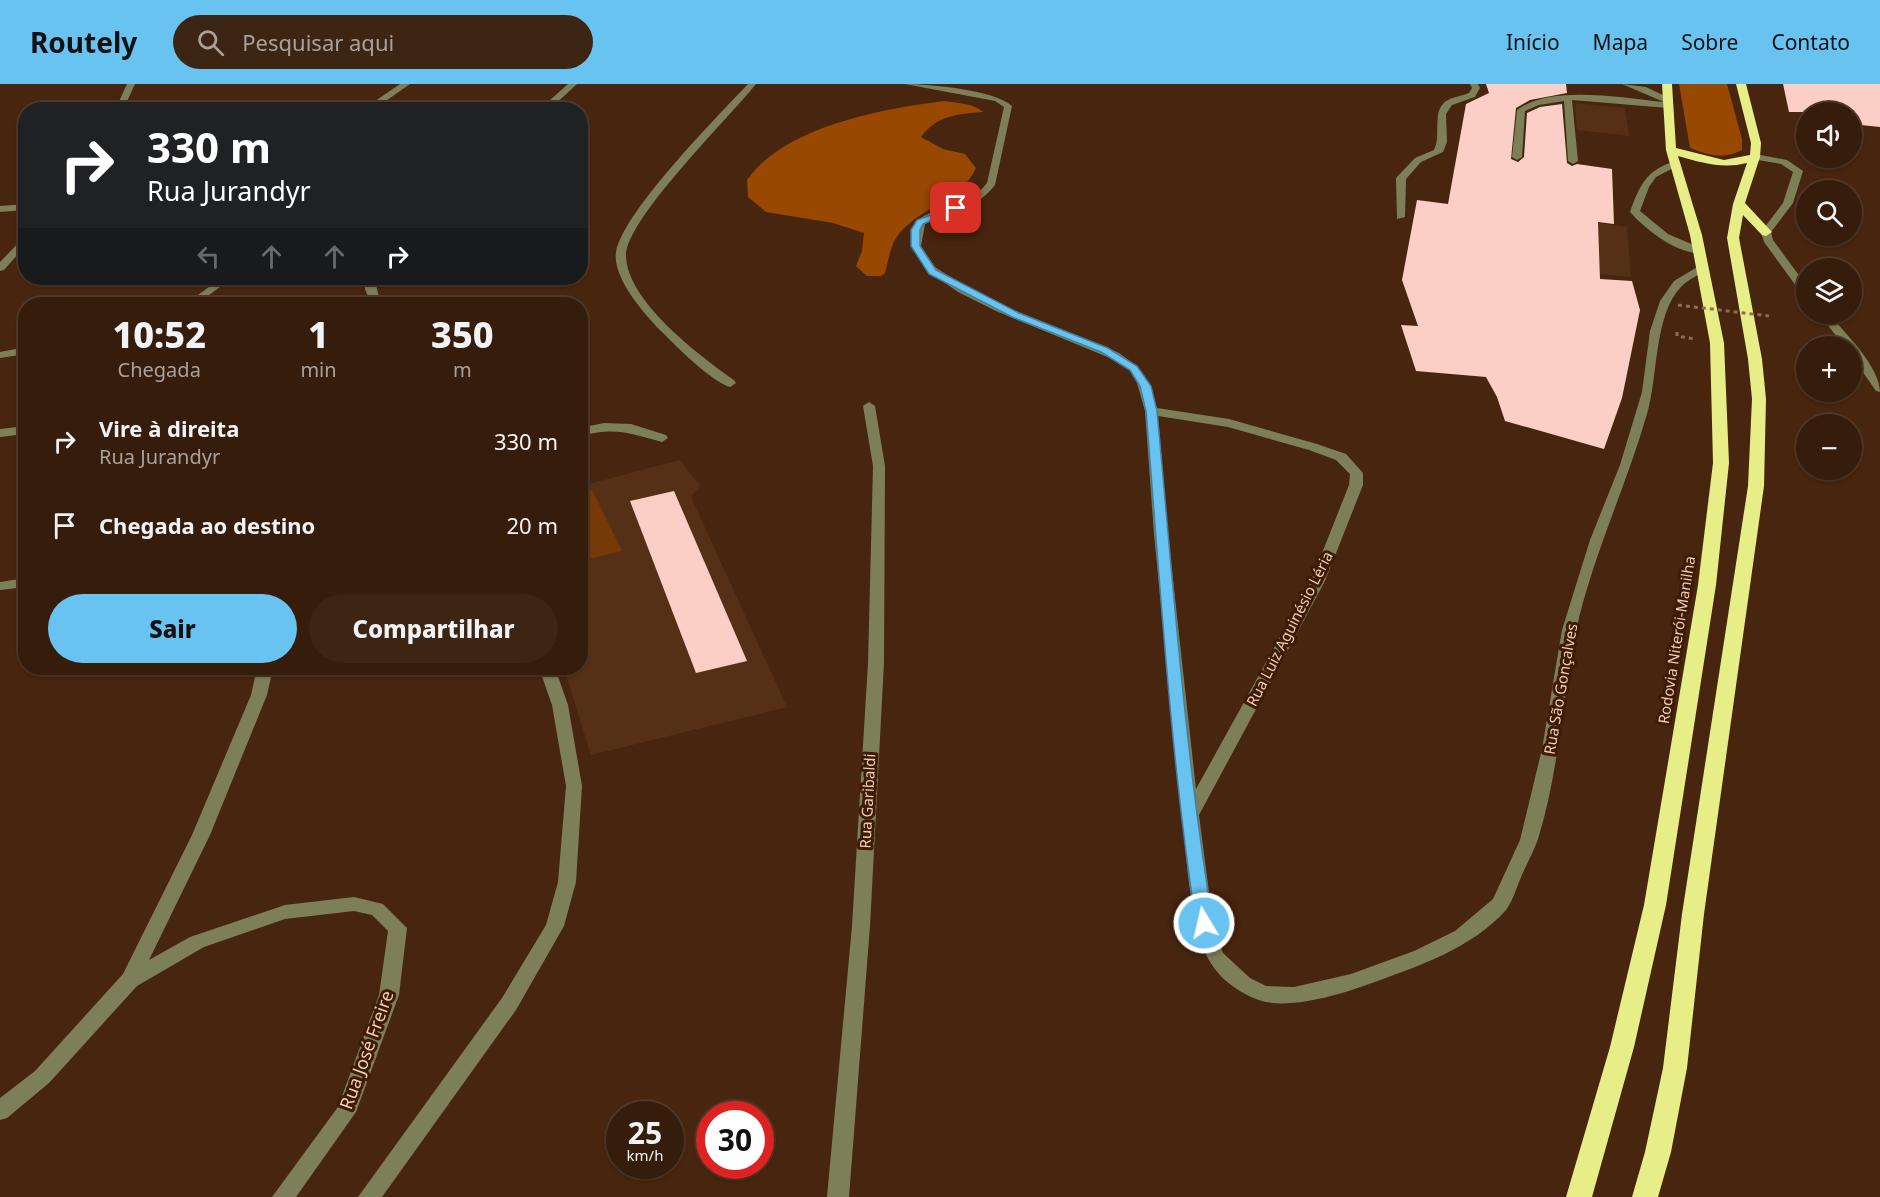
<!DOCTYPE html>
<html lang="pt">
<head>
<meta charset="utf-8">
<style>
  :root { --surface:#361c0a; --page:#3d2513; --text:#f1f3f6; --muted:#aaa19c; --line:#503a2b; --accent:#69c3f1 }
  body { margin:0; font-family:"Noto Sans",sans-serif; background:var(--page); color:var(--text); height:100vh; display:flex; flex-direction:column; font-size:22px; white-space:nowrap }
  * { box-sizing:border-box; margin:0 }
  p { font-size:20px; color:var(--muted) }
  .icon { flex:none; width:33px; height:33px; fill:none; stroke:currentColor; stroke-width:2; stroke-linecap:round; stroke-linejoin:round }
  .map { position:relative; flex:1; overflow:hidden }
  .side { position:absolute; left:18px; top:213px; width:570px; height:378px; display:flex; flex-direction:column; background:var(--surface); border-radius:24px; box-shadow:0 2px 4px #0004,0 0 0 2px var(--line) }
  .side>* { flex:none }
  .banner { position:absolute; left:18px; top:18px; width:570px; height:183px; border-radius:24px; box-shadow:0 2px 4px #0004,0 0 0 2px var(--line); background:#202124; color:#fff; overflow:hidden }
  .tools { position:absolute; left:1796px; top:18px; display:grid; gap:12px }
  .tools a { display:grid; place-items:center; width:66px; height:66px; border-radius:50%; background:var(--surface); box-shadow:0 2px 4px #0004,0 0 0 2px var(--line); font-size:30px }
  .speed { position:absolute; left:606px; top:1017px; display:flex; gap:12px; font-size:30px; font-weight:700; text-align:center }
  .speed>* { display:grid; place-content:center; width:78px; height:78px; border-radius:50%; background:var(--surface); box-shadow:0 2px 4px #0004,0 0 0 2px var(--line); line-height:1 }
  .speed small { font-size:15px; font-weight:400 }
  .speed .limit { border:9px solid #d22; background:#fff; color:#111 }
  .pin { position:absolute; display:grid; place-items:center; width:51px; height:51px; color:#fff; margin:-26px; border-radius:12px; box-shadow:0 3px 9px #0006 }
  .me { position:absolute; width:66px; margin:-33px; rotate:351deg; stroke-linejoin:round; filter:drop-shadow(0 0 4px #0008) }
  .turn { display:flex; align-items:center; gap:21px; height:126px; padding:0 30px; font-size:27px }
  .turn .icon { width:78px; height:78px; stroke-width:2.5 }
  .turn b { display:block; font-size:42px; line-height:51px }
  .lanes { display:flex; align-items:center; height:57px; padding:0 30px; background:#0003; justify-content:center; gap:30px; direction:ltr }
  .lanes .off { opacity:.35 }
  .eta { display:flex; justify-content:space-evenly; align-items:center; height:102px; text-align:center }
  .eta b { font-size:36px; font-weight:800; line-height:42px }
  .cta { display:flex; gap:12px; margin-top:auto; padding:12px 30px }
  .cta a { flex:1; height:69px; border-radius:36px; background:var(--accent); color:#111; font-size:24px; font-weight:800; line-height:69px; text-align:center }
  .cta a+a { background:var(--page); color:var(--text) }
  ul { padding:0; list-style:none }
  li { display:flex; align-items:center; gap:18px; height:84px; padding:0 30px }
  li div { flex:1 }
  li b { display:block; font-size:22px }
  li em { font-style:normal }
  header { display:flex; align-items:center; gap:36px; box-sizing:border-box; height:84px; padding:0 30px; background:var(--accent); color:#111 }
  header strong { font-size:28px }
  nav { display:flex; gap:33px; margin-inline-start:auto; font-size:21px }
  .search { width:420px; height:54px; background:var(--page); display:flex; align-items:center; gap:15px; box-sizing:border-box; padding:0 21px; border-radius:33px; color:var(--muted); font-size:22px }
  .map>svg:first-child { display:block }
</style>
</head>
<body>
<header>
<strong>Routely</strong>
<div class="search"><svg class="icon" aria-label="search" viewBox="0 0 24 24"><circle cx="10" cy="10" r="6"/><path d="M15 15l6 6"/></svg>Pesquisar aqui</div>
<nav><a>Início</a><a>Mapa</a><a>Sobre</a><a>Contato</a></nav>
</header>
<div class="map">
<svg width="1880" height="1113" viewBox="0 0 1880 1113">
  <rect width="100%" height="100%" fill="#48250e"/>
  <g fill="#563016">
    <path d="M 1575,19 L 1625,24 L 1629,52 L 1577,46 Z"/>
    <path d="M 1598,139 L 1627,143 L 1631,193 L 1600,190 Z"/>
    <path d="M 680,376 L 700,402 L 691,413 L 787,623 L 591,671 L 564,584 L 580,584 L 581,402 Z"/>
  </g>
  <path fill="#763908" d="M 592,406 L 622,467 L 581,477 L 581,409 Z"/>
  <g fill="#984800">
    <path d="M 1679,0 L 1727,0 L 1742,55 L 1742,66 C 1724,76 1708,71 1690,64 Z"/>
    <path d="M 944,17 C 957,19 973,19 983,28 C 958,30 937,31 921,53 L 943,65 L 965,70 L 976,84 C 961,118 917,123 896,154 C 890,164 888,178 885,189 L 881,192 L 867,192 L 856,182 L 862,167 L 864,149 L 833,139 L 766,128 L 748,113 L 747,96 C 785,42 882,25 944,17 Z"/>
  </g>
  <g fill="#fbcfc6">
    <path d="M 1486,0 L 1566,0 L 1567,9 L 1530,16 L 1516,24 L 1511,75 L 1518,78 L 1524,73 L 1527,29 L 1540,23 L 1562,20 L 1567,79 L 1572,82 L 1577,80 L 1612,85 L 1614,140 L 1598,138 L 1600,195 L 1632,197 L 1640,226 L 1622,314 L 1604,365 L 1505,337 L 1497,313 L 1486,293 L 1416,287 L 1401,241 L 1418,242 L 1402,196 L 1417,116 L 1448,120 L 1466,20 L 1489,9 Z"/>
    <path d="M 1783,0 L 1880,0 L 1880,43 L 1851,40 L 1851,28 L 1789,28 Z"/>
    <path d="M 674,407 L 747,577 L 696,589 L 630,417 Z"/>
  </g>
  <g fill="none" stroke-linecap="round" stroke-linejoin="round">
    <path stroke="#8f6b54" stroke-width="3" stroke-dasharray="4 4" stroke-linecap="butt" d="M 1677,248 L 1677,252 L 1695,255"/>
    <g fill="#7c7f57" fill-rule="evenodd">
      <path d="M 127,0 L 135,0 L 123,26 L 115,26 Z"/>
      <path d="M 400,0 L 410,0 L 373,26 L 362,26 Z"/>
      <path d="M 568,0 L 577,0 L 549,26 L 539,26 Z"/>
      <path d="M 748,0 L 756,0 C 730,33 627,134 626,171 C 626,217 700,272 734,296 L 736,299 L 730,303 C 712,298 677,263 663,249 C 645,231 612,194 616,168 C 623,128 717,33 748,0 Z"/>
      <path d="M 905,0 C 929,0 995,6 1012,22 L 995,101 C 978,124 950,129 925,140 L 921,162 L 935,183 L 965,203 L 1004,222 L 1119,269 L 1138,283 L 1149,299 L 1157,324 L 1229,335 L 1317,360 L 1346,370 L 1363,389 L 1363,401 L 1325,497 L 1199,731 L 1213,839 L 1223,869 L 1250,894 L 1266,902 L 1294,903 L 1351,890 L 1414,867 L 1455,847 L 1493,815 L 1520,756 L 1542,665 L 1562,546 L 1590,456 L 1620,381 L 1642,308 L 1650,247 L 1660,217 L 1674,197 L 1699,182 L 1708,184 C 1700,191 1688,195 1681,203 C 1654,230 1658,294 1647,330 C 1626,403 1592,473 1576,547 C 1562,616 1559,688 1538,755 C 1534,767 1527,779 1522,791 C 1517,802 1513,817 1506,826 C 1472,864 1421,881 1375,898 C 1345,909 1287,928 1256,915 C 1199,891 1196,847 1188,792 L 1154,450 L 1145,327 L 1137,299 L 1130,287 L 1110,274 L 996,227 L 958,208 L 928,187 L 911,162 L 915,138 C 937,120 967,125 987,99 L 1004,23 L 995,17 ZM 1158,332 L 1228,343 L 1309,366 L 1336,376 L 1350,390 L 1349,401 L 1311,497 L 1196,705 L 1168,450 Z"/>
      <path d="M 1470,0 L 1478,0 L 1480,4 L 1475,13 L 1452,21 L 1446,30 L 1447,58 L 1443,68 L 1421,78 L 1406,95 L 1405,133 L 1397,135 L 1396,94 L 1415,74 L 1434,66 C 1442,51 1431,28 1446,17 C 1452,13 1462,12 1469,9 L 1472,4 Z"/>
      <path d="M 1622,0 L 1646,3 L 1671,15 L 1672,21 L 1668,24 L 1572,16 L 1578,77 L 1573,80 L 1568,77 L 1564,17 L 1539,21 L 1525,27 L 1522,73 L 1517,76 L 1512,73 L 1517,26 C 1550,0 1623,14 1664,18 Z"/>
      <path d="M 1755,70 L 1787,76 L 1803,87 L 1793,119 L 1771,148 L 1773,156 L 1806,201 L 1806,211 L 1802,210 L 1764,158 L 1761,148 L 1783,119 L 1793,88 L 1781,80 L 1752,75 L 1750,73 Z"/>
      <path d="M 1673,78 L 1681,80 L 1656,93 L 1649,103 L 1640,127 L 1668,150 L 1703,165 L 1703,169 C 1679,172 1645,145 1630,128 C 1639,103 1646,86 1673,78 Z"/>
      <path d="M 26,120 L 26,126 L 0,128 L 0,122 Z"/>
      <path d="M 26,151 L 26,161 L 4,186 L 0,187 L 0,178 Z"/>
      <path d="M 221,194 L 232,194 L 197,220 L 186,220 Z"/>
      <path d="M 364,194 L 374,194 L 381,220 L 371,220 L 365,205 Z"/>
      <path d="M 1819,230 L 1829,230 C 1845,249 1880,283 1880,308 L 1876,307 L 1851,271 L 1851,262 L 1844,262 Z"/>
      <path d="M 26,263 L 26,270 L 0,274 L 0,268 Z"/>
      <path d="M 869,318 L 875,322 L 885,382 L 884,579 L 870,842 L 849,1113 L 827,1113 L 852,842 L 868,579 L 873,382 L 863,322 Z"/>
      <path d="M 604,339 L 631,340 L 666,351 L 668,354 L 662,358 C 627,349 617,343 580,352 L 580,344 Z"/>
      <path d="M 26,342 L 26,350 L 0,353 L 0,345 Z"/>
      <path d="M 26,494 L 26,503 L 0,506 L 0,498 Z"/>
      <path d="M 257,584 L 273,584 L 267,611 L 210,751 L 149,876 L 190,853 L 285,821 L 354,813 L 383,820 L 407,844 L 399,911 L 356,1028 L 296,1113 L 272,1113 L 338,1023 L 379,911 L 388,847 L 372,831 L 354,827 L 285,835 L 204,863 L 137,902 L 49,999 L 7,1034 L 0,1036 L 0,1014 L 35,987 L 123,890 L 192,751 L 251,611 Z"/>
      <path d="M 539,584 L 555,584 L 568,621 L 582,702 L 576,798 L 564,842 L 516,926 L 382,1113 L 358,1113 L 502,914 L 546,841 L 558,798 L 566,702 L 552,621 Z"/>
    </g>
    <path fill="#e7ee87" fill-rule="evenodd" d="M 1662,0 L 1672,0 L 1676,64 L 1724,76 L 1750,71 L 1751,59 L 1736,0 L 1746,0 L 1761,59 L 1760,73 L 1745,119 L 1772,148 L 1766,152 L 1762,151 L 1743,131 L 1739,154 L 1762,275 L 1766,315 L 1764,402 L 1704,830 L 1687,984 L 1671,1068 L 1658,1113 L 1632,1113 L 1645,1068 L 1663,984 L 1682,830 L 1748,402 L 1752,315 L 1748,275 L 1727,154 L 1733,120 L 1747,79 C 1723,85 1702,79 1678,72 L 1702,151 L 1724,259 L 1729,379 L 1716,501 L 1666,821 L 1634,963 L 1592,1113 L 1566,1113 L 1610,963 L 1644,821 L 1698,501 L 1713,379 L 1710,259 L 1690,151 L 1666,66 Z"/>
    <path stroke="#8f6b54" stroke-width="3" stroke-dasharray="4 4" stroke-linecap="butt" d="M 1678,221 L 1769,232"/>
  </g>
  <path fill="#69c3f1" stroke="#447f9d" stroke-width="1.5" d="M 953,123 L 961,124 L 923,140 L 920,146 L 920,162 L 936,186 L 1019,229 L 1108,264 L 1137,282 L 1151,302 L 1157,327 C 1173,497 1185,670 1213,839 L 1210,844 L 1204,846 L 1198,844 L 1196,839 C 1170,670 1160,497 1146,327 L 1140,302 L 1130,286 L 1101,268 L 1012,233 L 929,190 L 911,162 L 911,146 L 917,136 Z"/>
  <g text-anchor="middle" stroke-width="6" stroke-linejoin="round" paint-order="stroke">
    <g font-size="15" fill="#f2ccb6" stroke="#3d1b04">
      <text transform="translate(1290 545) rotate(-63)" y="5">Rua Luiz Aguinésio Léria</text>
      <text transform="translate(1677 556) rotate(-81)" y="5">Rodovia Niterói-Manilha</text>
      <text transform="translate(1561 605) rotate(-80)" y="5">Rua São Gonçalves</text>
      <text transform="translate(868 717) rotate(-87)" y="5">Rua Garibaldi</text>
    </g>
    <g font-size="18" fill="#f2ccb6" stroke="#3d1b04">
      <text transform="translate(367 966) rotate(-70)" y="6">Rua José Freire</text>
    </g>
  </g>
</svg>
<div class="tools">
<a><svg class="icon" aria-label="sound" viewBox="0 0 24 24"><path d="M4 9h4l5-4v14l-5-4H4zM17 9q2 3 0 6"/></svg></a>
<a><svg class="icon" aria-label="search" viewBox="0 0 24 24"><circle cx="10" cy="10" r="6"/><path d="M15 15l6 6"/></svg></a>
<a><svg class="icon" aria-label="layers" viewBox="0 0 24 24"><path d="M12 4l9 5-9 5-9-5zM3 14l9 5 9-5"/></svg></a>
<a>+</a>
<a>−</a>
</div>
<div class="speed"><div>25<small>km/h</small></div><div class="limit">30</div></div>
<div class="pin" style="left:956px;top:124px;background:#d93025"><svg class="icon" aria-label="arrive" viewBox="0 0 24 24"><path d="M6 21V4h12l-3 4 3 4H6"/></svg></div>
<svg class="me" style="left:1204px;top:839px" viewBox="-20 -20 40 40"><circle r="17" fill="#69c3f1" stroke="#fff" stroke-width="3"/><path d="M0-11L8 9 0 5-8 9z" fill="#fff"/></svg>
<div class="banner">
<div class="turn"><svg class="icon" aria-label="right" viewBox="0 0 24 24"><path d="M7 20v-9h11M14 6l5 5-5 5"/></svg><div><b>330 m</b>Rua Jurandyr</div></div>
<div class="lanes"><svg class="icon off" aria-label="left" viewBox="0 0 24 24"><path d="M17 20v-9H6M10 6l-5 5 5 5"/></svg><svg class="icon off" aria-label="ahead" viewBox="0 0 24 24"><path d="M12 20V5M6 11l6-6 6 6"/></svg><svg class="icon off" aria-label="ahead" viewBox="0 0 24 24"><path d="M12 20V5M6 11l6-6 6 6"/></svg><svg class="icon" aria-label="right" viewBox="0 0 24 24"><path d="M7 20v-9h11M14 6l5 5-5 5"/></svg></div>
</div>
<section class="side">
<div class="eta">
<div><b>10:52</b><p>Chegada</p></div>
<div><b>1</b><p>min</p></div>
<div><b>350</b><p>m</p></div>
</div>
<ul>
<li><svg class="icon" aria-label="right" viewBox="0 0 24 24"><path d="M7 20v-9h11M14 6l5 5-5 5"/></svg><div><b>Vire à direita</b><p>Rua Jurandyr</p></div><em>330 m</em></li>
<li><svg class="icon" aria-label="arrive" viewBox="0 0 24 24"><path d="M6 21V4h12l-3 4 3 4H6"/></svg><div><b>Chegada ao destino</b></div><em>20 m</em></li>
</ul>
<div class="cta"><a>Sair</a><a>Compartilhar</a></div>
</section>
</div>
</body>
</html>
